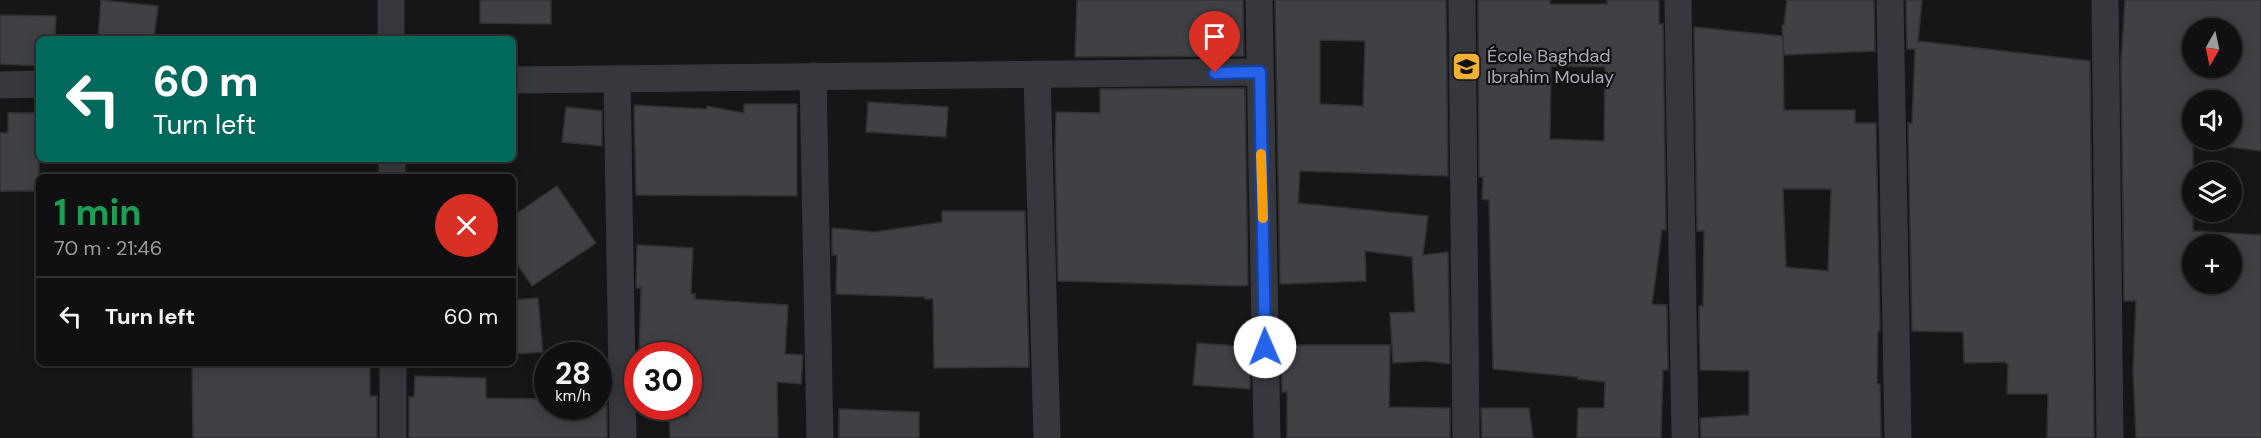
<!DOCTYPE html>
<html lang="en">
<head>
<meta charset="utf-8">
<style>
  :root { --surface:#101012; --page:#1e1e20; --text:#f1f3f6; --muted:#9c9d9f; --line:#303032 }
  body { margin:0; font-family:"DM Sans",sans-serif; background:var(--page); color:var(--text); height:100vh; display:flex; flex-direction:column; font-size:22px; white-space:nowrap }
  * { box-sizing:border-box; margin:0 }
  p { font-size:20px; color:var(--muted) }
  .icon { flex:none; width:33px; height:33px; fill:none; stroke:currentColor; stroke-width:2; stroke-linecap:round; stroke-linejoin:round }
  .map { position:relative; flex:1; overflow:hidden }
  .details { position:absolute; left:36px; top:174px; width:480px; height:192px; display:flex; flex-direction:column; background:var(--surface); border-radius:9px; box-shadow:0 3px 15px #0003,0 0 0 2px var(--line) }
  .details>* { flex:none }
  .hud { position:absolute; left:36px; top:36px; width:480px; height:126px; border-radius:9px; box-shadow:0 3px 15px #0003,0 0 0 2px var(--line); background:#00695c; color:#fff; overflow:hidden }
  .needle { width:39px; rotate:189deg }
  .tools { position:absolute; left:2182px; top:18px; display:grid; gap:12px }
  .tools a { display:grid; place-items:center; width:60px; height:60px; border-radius:50%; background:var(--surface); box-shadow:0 3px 15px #0003,0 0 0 2px var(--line); font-size:30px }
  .speed { position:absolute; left:534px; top:342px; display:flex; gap:12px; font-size:30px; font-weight:700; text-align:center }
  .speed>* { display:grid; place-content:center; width:78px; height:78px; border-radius:50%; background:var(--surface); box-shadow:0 3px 15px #0003,0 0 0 2px var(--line); line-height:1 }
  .speed small { font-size:15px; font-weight:400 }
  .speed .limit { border:9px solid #d22; background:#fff; color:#111 }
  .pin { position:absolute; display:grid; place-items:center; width:51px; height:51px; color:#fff; margin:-62px -26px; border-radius:50% 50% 50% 0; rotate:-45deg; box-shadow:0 0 6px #0007 }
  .pin .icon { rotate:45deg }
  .me { position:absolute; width:66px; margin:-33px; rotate:359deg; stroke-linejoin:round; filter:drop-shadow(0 0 4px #0008) }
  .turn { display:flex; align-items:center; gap:21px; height:126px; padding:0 18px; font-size:27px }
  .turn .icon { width:78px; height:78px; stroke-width:2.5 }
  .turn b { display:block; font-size:42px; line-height:51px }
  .round { display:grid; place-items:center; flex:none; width:63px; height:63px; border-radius:32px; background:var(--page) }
  .head { display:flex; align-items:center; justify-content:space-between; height:102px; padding:0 18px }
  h1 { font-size:36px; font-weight:700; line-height:45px; color:#1e9e55 }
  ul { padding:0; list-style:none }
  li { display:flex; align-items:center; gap:18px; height:78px; padding:0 18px; border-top:2px solid var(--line) }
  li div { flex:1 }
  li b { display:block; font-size:22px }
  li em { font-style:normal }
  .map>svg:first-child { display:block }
</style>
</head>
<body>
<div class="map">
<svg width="2261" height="438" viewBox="0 0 2261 438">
  <rect width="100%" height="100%" fill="#161618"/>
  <g fill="#404145" stroke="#303034" stroke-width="1.5" fill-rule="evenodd">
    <path d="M 101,0 L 158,6 L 154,39 L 98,39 Z"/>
    <path d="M 480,0 L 551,0 L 551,24 L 480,23 Z"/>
    <path d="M 1077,0 L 1243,0 L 1244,56 L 1075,57 Z"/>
    <path d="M 1275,0 L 1446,0 L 1448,176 L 1300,171 L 1298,203 L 1428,216 L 1423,255 L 1448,252 L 1450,364 L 1425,361 L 1393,363 L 1390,313 L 1415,312 L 1412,257 L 1365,251 L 1366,281 L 1280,284 ZM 1320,40 L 1365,41 L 1363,106 L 1320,104 Z"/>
    <path d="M 1478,0 L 1550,0 L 1550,4 L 1607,4 L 1607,0 L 1659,0 L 1659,24 L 1663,24 L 1666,230 L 1662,230 L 1652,304 L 1667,305 L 1668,370 L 1663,370 L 1661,438 L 1577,438 L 1578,408 L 1604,408 L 1605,382 L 1578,379 L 1578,377 L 1493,369 L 1489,200 L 1482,199 L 1483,177 L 1479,177 ZM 1551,66 L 1605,67 L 1604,141 L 1550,139 Z"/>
    <path d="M 1787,0 L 1874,0 L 1875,51 L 1784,55 L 1782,25 L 1784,25 Z"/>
    <path d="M 1906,0 L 1922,0 L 1918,41 L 2090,61 L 2094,438 L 2047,438 L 2048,394 L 2007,394 L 2008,364 L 2004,362 L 1964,363 L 1963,332 L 1912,331 L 1908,123 L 1912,123 L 1915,49 L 1907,49 Z"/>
    <path d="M 2125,0 L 2261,0 L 2261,151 L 2193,142 L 2193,231 L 2261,235 L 2261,438 L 2136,438 L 2133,371 L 2136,301 L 2124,301 L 2121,62 ZM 2193,28 L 2232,28 L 2232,68 L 2193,68 ZM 2193,100 L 2232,100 L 2232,140 L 2193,140 ZM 2193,244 L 2232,244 L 2232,284 L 2193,284 Z"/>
    <path d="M 0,15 L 56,16 L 55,39 L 39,39 L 39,66 L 0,64 Z"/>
    <path d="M 1694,27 L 1783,36 L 1784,110 L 1855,110 L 1855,123 L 1876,123 L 1880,331 L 1878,331 L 1877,384 L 1880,384 L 1881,438 L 1701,438 L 1700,418 L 1749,415 L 1749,371 L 1700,370 L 1699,306 L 1703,306 L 1704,231 L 1697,231 ZM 1783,189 L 1831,189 L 1828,271 L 1786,267 Z"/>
    <path d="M 1245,88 L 1248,285 L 1240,286 L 1058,281 L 1055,153 L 1056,112 L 1100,113 L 1100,89 Z"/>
    <path d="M 868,102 L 948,107 L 946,137 L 866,132 Z"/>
    <path d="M 744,104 L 797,104 L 797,196 L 636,195 L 634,105 L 706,109 L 707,106 L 744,113 Z"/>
    <path d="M 566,107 L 602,111 L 602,146 L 562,142 Z"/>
    <path d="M 8,113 L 39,113 L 39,191 L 0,191 L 0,133 L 8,133 Z"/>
    <path d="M 557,186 L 596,243 L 532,286 L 513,258 L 513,216 Z"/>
    <path d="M 942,211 L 1025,211 L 1029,367 L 934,368 L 933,299 L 925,299 L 925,297 L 836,294 L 837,255 L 832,255 L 832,228 L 875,232 L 942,222 Z"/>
    <path d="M 637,245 L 693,248 L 691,294 L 695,294 L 695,299 L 788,305 L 785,354 L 803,355 L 801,384 L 777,382 L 778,438 L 670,438 L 669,416 L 688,416 L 688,356 L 639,356 L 641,288 L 636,288 Z"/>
    <path d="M 538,298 L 543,352 L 513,354 L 513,300 Z"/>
    <path d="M 1197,343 L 1250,347 L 1250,389 L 1193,385 Z"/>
    <path d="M 1287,345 L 1390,345 L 1389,407 L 1450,408 L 1450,438 L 1287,438 L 1287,392 L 1282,392 L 1281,350 L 1287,350 Z"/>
    <path d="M 192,363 L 370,363 L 370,396 L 377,396 L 377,438 L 193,438 Z"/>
    <path d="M 415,376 L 486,378 L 486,398 L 548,399 L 548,406 L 607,406 L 607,438 L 409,438 L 409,397 L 414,397 Z"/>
    <path d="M 1481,408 L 1529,408 L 1533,438 L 1482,438 Z"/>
    <path d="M 839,409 L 919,412 L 919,438 L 839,438 Z"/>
  </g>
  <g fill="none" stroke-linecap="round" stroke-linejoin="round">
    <g stroke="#37383d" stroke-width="27">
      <path d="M 391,0 L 391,39"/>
      <path d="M 1259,0 L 1267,438"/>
      <path d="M 1462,0 L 1466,438"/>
      <path d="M 1678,0 L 1685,438"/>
      <path d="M 1890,0 L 1898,438"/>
      <path d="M 2105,0 L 2110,438"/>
      <path d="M 1037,75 L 1047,438"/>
      <path d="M 813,76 L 820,438"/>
      <path d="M 617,79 L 623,438"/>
      <path d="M 513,80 L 1260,72"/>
      <path d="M 0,85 L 39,84"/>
      <path d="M 392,159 L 392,177"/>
      <path d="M 393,363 L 393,438"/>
    </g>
  </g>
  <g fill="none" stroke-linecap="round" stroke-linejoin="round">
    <defs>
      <path id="route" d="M 1215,73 L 1260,72 L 1265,347"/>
    </defs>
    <use href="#route" stroke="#184099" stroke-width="15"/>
    <use href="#route" stroke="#2563eb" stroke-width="10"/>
    <path stroke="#f59e0b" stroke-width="10" d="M 1261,154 L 1263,218"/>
  </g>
  <defs>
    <symbol id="school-square" viewBox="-11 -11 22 22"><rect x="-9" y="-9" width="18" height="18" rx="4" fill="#f2b134" stroke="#111113"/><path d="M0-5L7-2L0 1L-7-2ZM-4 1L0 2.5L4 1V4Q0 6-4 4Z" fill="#111"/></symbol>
  </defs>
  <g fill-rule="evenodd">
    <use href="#school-square" x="1450" y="50" width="33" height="33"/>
  </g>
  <g text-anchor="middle" stroke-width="4.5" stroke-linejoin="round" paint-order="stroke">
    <g font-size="18" fill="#a8adb8" stroke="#111113" text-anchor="start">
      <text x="1487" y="62">École Baghdad<tspan x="1487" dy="21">Ibrahim Moulay</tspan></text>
    </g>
  </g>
</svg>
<div class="tools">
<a><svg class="needle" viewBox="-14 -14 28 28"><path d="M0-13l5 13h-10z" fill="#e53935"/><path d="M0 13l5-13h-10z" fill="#9c9d9f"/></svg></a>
<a><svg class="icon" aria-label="sound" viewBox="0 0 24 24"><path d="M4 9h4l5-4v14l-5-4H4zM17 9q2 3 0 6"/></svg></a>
<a><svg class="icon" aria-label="layers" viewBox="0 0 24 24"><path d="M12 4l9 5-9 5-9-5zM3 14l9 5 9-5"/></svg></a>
<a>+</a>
</div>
<div class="speed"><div>28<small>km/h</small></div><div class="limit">30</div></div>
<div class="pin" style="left:1215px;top:73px;background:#d93025"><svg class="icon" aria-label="arrive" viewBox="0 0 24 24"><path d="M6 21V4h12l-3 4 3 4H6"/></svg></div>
<svg class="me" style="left:1265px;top:347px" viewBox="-20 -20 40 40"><circle r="19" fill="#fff"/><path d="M0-13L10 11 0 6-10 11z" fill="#2563eb"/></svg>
<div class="hud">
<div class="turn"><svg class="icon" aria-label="left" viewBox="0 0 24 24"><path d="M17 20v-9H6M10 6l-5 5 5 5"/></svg><div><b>60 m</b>Turn left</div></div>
</div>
<section class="details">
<div class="head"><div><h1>1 min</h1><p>70 m · 21:46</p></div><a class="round" style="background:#d93025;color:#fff"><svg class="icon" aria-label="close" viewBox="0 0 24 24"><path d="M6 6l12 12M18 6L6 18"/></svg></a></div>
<ul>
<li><svg class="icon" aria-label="left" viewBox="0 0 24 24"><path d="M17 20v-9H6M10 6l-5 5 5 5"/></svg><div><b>Turn left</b></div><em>60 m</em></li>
</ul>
</section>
</div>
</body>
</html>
